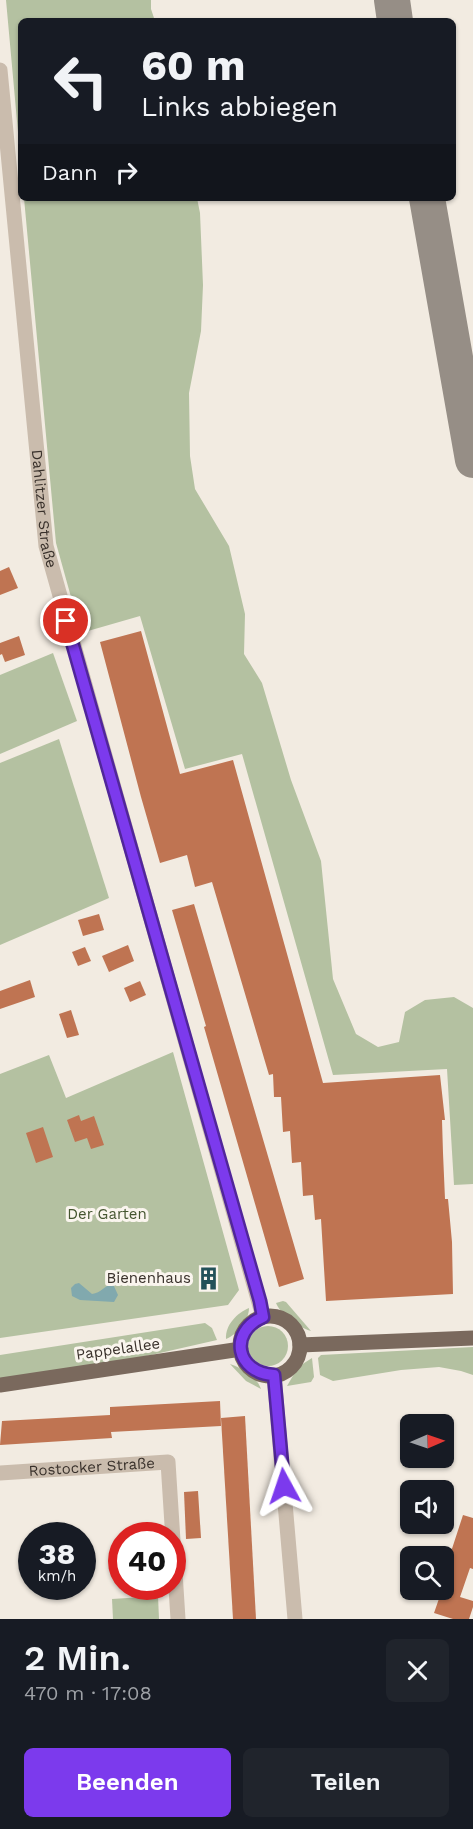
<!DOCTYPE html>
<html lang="de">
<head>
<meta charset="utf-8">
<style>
  :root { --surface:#171b24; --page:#20242c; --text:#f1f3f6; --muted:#9ea1a6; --accent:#7c3aed }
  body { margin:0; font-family:"Work Sans",sans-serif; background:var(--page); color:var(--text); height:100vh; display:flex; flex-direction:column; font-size:22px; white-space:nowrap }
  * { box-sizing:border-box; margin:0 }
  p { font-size:20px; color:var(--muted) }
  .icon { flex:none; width:33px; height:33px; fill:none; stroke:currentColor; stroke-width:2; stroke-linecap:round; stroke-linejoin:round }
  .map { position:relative; height:1619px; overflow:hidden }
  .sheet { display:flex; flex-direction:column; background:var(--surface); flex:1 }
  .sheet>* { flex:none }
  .top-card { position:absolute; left:18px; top:18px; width:438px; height:183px; border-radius:9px; box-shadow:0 2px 4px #0004; background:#171b24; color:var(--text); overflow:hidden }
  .needle { width:39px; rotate:88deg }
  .tools { position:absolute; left:400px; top:1414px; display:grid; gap:12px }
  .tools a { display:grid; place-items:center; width:54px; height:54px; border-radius:9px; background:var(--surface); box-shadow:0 2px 4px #0004; font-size:30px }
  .speed { position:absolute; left:18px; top:1522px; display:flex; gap:12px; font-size:30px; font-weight:700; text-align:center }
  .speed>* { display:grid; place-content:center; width:78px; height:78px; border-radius:50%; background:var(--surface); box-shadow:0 2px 4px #0004; line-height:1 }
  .speed small { font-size:15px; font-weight:400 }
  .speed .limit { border:9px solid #d22; background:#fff; color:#111 }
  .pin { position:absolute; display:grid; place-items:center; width:51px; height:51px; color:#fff; margin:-26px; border:3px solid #fff; border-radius:50%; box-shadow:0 2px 6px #0007 }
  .me { position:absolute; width:66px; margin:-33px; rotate:355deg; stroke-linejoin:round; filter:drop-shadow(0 0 4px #0008) }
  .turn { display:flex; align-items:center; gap:21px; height:126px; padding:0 24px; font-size:27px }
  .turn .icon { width:78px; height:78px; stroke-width:2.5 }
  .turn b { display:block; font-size:42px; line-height:51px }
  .then { display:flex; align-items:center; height:57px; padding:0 24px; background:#0003; gap:12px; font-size:22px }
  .round { display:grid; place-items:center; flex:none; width:63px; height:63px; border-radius:9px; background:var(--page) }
  .headline { display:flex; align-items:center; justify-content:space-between; height:102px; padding:0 24px }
  h1 { font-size:36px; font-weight:600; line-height:45px }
  .action { display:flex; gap:12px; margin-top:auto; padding:12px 24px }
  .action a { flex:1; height:69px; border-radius:9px; background:var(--accent); color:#fff; font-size:24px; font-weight:600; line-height:69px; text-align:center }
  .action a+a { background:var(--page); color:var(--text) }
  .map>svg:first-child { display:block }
</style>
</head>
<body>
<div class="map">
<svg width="473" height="1619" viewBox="0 0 473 1619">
  <rect width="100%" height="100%" fill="#f2ebe1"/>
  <g fill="#b4c1a1">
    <path d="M 6,0 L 151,0 L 151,9 L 155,21 L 21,21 L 21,165 Z"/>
    <path d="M 24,198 L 197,198 L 200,213 L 203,285 L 201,331 L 189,393 L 190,456 L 195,489 L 229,546 L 245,614 L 244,654 L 262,683 L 291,780 L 321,861 L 333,979 L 356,1034 L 378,1047 L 399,1042 L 405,1012 L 425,1000 L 454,997 L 473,1008 L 473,1184 L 454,1185 L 447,1069 L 333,1075 L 242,754 L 185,769 L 140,616 L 81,633 L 56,543 Z"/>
    <path d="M 53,653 L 77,721 L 0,754 L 0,675 Z"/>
    <path d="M 59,739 L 109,898 L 0,945 L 0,763 Z"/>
    <path d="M 173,1052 L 239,1290 L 228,1305 L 0,1338 L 0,1074 L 49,1055 L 66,1098 Z"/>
    <path d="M 283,1301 L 286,1302 L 311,1331 C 298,1327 281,1315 276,1303 Z"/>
    <path d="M 249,1308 C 249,1320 238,1334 226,1339 C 225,1325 237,1313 249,1308 Z"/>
    <path d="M 205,1323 L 212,1328 L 217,1340 L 138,1358 L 0,1379 L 0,1355 Z"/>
    <circle cx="268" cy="1346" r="20"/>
    <path d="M 473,1347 L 473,1375 L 461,1371 L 439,1367 L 401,1370 L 333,1381 L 320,1375 L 318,1358 L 321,1355 Z"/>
    <path d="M 312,1358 L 314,1377 L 311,1382 L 287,1386 L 298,1367 Z"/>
    <path d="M 230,1364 C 242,1368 257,1377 261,1389 L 246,1381 Z"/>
    <path d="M 158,1596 L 159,1619 L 113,1619 L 112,1599 Z"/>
  </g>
  <path fill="#81a9ae" d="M 79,1283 L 92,1294 C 101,1293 105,1285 113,1284 L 118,1295 L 114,1302 L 80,1300 L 72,1296 L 71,1288 L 75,1284 Z"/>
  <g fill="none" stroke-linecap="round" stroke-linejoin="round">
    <g stroke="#968e86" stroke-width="36">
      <path d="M 392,0 L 395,21"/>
      <path d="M 427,198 L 473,460"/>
    </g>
  </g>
  <g fill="#bf7452">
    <path d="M 9,567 L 18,588 L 0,595 L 0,571 Z"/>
    <path d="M 141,631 L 180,774 L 233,760 L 323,1083 L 440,1075 L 445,1120 L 442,1120 L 443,1153 L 445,1199 L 448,1199 L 452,1242 L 453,1294 L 326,1301 L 321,1219 L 315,1220 L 313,1195 L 303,1196 L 301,1162 L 292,1163 L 290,1131 L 283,1132 L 281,1097 L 274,1097 L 273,1074 L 269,1075 L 212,882 L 195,887 L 187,855 L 160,863 L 141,797 L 100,642 Z"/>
    <path d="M 19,636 L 25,655 L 5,662 L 2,654 L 0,655 L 0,643 Z"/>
    <path d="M 194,904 L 304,1279 L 279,1287 L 204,1027 L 206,1026 L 172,910 Z"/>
    <path d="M 99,914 L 104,930 L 83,936 L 78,920 Z"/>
    <path d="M 128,945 L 134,961 L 109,972 L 102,956 Z"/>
    <path d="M 85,947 L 91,961 L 78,966 L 72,952 Z"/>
    <path d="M 30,980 L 35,997 L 0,1009 L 0,991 Z"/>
    <path d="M 140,981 L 146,995 L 130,1002 L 124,988 Z"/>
    <path d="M 71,1010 L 79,1035 L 67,1038 L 59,1014 Z"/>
    <path d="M 79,1115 L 81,1121 L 94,1116 L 104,1145 L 91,1149 L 87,1138 L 75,1142 L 67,1120 Z"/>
    <path d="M 43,1127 L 53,1157 L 36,1163 L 26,1133 Z"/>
    <path d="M 220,1401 L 221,1426 L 111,1432 L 112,1438 L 0,1445 L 2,1421 L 110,1415 L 110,1407 Z"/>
    <path d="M 245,1416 L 256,1619 L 233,1619 L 221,1418 Z"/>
    <path d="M 198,1491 L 201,1538 L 186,1539 L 184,1492 Z"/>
    <path d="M 463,1515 L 473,1518 L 473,1569 L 470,1568 L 460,1597 L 473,1601 L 473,1607 L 469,1619 L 453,1619 L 434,1613 L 442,1590 L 444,1590 L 444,1583 L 451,1562 L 448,1561 Z"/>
  </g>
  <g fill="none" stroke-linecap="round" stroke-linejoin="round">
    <g stroke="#cabcad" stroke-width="15">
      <path id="s1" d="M 0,70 L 46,546 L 263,1317"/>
      <path d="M 274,1375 L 295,1619"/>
      <path id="s2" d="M 0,1473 L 168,1462 L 178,1619"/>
    </g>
    <g stroke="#7a695d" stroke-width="15">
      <circle cx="270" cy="1346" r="30"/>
      <path d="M 300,1345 L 473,1338"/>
      <path d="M 0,1385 L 241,1349"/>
    </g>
  </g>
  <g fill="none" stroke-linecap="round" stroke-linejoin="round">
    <defs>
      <path id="route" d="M 66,621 L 260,1301 L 263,1317 C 228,1332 236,1373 274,1375 L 284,1486"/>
    </defs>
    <use href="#route" stroke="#51269a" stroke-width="15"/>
    <use href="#route" stroke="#7c3aed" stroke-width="10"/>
  </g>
  <defs>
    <symbol id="building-bare" viewBox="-9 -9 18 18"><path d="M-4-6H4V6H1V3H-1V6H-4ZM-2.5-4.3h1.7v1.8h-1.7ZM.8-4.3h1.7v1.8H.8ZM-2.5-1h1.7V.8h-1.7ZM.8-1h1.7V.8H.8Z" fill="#235159" stroke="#faf5ee" stroke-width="2.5" paint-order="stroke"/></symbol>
  </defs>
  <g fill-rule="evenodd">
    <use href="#building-bare" x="192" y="1262" width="33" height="33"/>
  </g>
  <g text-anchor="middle" stroke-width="6" stroke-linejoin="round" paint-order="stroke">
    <g font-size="15" fill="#39312b" stroke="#faf5ee">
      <text dy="5" stroke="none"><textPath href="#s1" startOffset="441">Dahlitzer Straße</textPath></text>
      <text transform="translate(118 1349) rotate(-8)" y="5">Pappelallee</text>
      <text dy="5" stroke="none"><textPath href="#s2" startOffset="92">Rostocker Straße</textPath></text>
    </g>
    <g font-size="15" fill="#455630" stroke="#faf5ee">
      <text x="107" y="1219">Der Garten</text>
    </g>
    <g font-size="15" fill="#39312b" stroke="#faf5ee" text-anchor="end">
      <text x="191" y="1283">Bienenhaus</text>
    </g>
  </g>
</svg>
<div class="tools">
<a><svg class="needle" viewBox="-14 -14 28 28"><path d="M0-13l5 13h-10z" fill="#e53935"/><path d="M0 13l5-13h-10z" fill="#9ea1a6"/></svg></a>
<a><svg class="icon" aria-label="sound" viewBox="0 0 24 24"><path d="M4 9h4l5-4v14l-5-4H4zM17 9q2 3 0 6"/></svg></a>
<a><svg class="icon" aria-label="search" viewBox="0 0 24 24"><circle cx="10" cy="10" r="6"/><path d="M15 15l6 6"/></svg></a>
</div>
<div class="speed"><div>38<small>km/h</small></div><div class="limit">40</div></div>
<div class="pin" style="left:66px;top:621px;background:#d93025"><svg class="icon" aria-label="arrive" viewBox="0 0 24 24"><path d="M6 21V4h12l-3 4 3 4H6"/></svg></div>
<svg class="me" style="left:284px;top:1486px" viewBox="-20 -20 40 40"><path d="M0-17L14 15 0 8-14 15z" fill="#7c3aed" stroke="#fff" stroke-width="4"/></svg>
<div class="top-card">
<div class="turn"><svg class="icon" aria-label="left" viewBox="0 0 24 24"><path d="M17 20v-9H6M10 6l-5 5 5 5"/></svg><div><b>60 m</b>Links abbiegen</div></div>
<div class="then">Dann<svg class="icon" aria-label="right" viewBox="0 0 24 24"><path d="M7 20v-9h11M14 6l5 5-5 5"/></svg></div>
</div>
</div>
<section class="sheet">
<div class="headline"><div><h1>2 Min.</h1><p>470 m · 17:08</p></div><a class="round"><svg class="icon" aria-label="close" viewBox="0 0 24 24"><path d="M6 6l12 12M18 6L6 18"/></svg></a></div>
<div class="action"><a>Beenden</a><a>Teilen</a></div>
</section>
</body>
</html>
